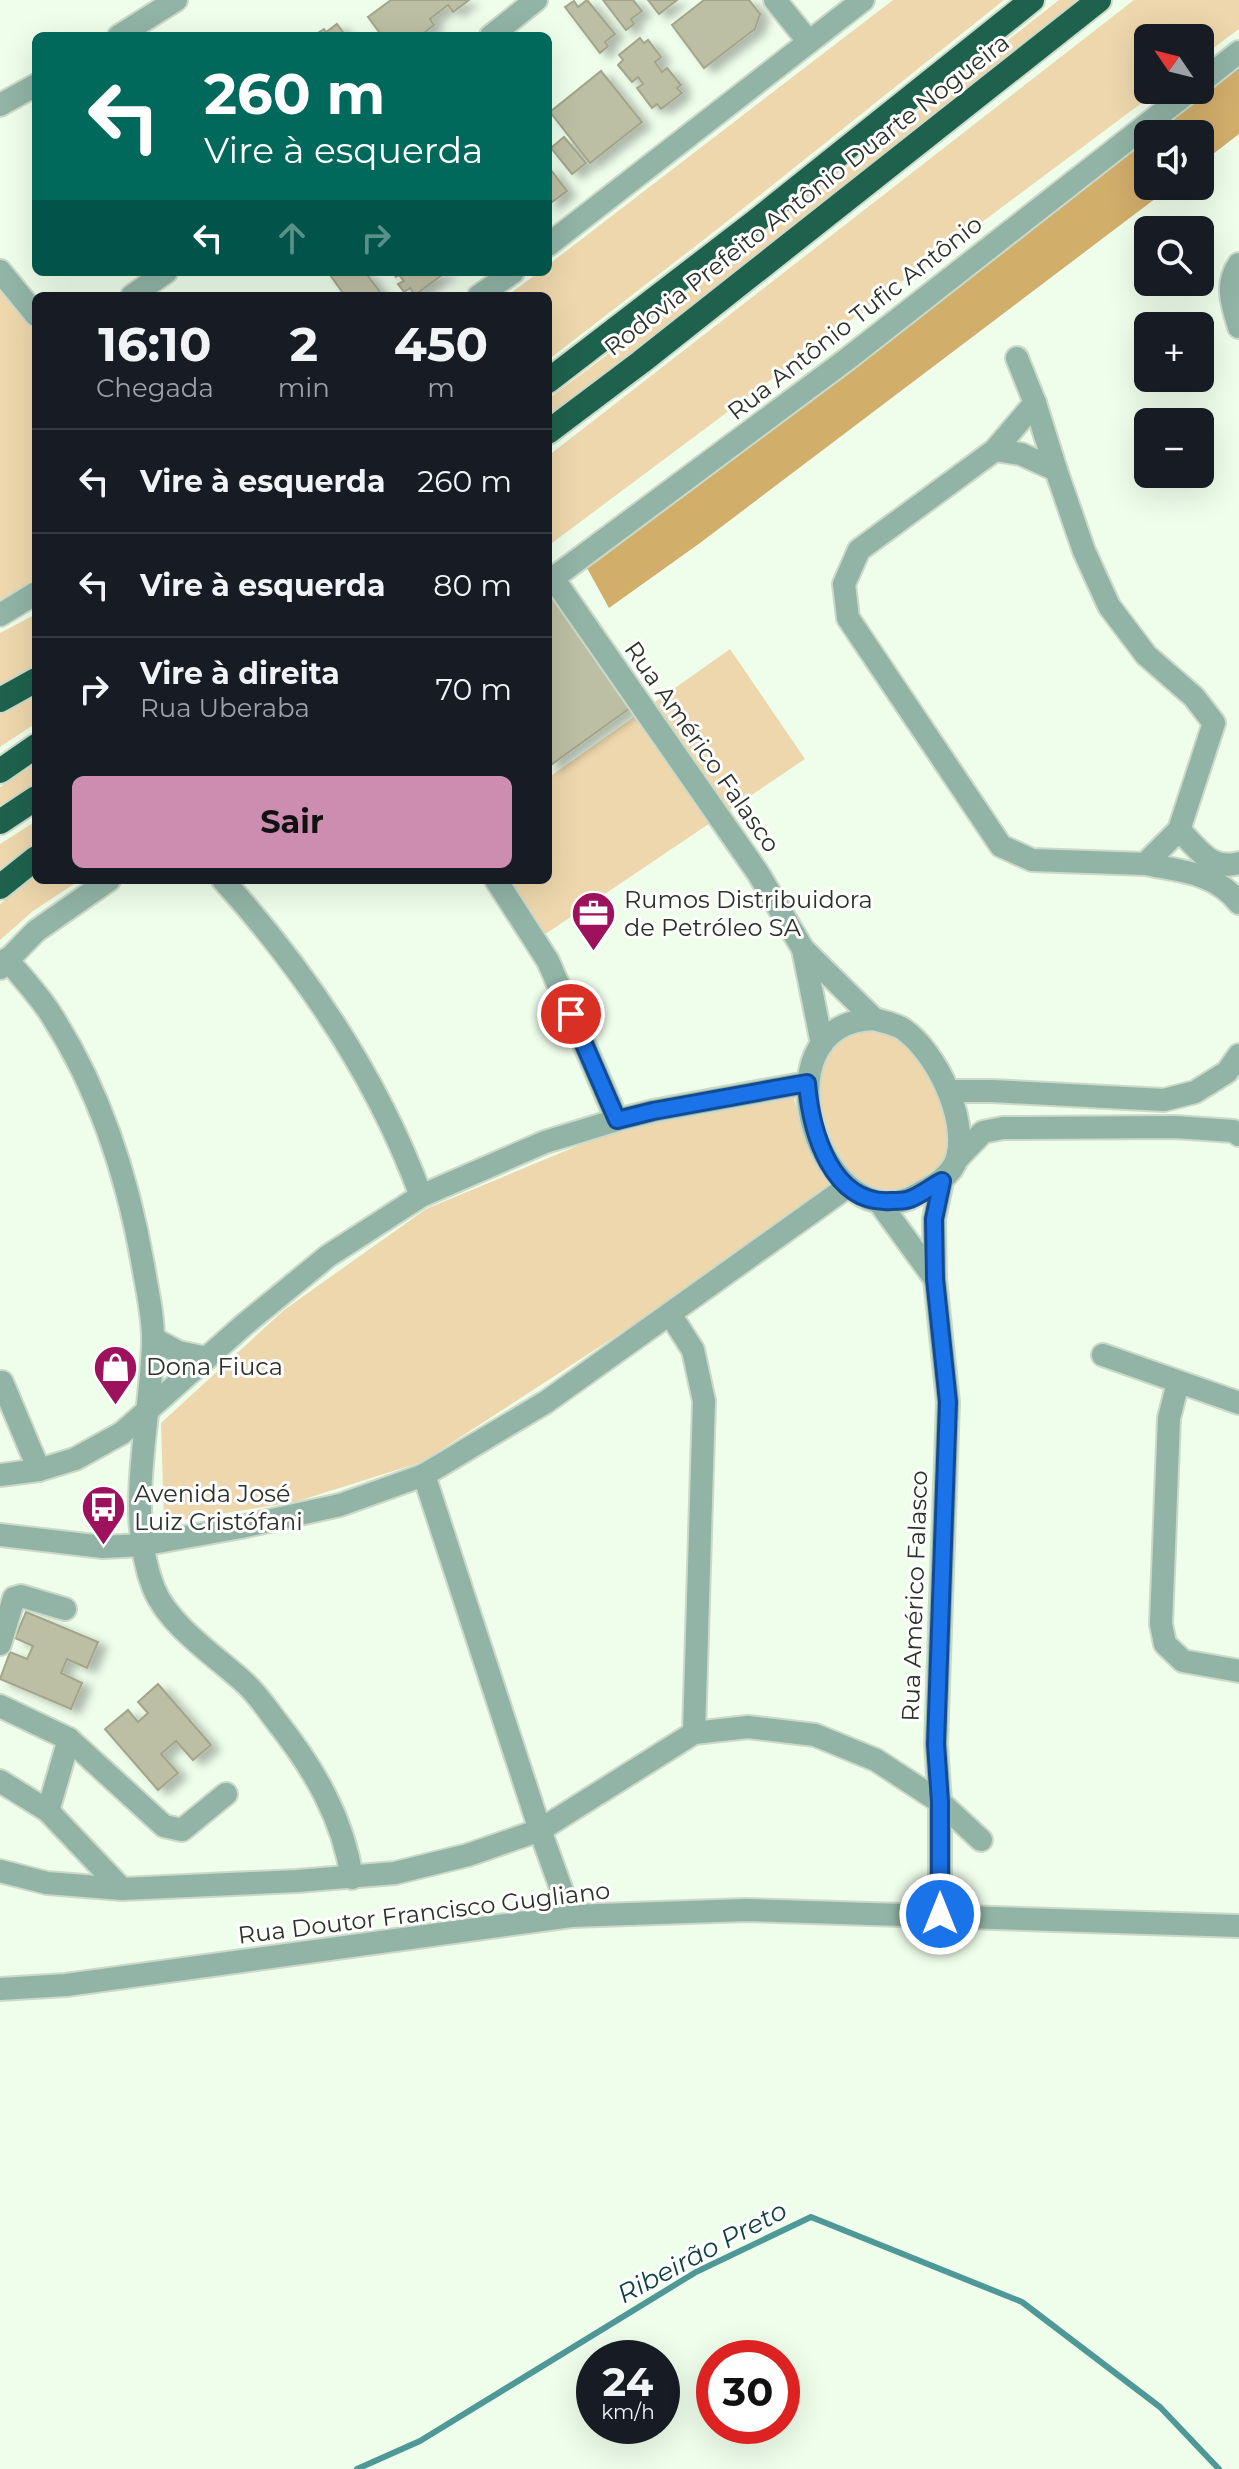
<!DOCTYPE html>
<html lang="pt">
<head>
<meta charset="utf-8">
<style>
  :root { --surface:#171b24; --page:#20242c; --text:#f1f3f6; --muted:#9ea1a6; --line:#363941; --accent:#cc8db1 }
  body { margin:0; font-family:Montserrat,sans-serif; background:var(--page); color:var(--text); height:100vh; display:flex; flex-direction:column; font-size:30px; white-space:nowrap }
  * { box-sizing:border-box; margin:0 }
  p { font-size:26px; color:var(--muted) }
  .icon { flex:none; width:44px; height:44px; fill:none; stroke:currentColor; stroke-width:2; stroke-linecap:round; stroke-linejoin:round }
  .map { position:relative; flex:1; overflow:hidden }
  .side { position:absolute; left:32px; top:292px; width:520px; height:592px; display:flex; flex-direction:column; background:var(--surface); border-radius:12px; box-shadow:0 8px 32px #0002 }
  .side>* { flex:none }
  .top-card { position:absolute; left:32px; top:32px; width:520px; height:244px; border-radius:12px; box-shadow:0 8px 32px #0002; background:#00695c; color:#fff; overflow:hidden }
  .needle { width:52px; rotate:305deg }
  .tools { position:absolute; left:1134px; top:24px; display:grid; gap:16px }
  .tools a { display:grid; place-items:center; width:80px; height:80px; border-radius:12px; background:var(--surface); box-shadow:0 8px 32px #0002; font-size:40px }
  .speed { position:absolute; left:576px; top:2340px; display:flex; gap:16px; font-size:40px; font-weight:700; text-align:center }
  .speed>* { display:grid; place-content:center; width:104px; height:104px; border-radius:50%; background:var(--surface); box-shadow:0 8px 32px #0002; line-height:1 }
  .speed small { font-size:20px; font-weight:400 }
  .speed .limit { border:12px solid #d22; background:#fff; color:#111 }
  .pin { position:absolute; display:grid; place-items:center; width:68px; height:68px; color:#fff; margin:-34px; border:4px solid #fff; border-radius:50%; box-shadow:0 2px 8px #0007 }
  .me { position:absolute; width:88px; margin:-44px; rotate:0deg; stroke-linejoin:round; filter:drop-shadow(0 0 6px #0008) }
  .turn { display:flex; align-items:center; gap:28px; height:168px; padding:0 40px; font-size:36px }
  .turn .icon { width:104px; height:104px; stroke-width:2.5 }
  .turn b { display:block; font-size:56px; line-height:68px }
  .lanes { display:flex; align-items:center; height:76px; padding:0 40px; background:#0003; justify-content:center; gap:40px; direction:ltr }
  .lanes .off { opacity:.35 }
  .eta { display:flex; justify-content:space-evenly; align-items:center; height:136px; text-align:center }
  .eta b { font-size:48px; font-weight:700; line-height:56px }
  .cta { display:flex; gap:16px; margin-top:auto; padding:16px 40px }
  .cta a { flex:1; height:92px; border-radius:12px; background:var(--accent); color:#111; font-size:32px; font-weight:700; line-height:92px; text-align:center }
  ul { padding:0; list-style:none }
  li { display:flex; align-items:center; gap:24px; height:104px; padding:0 40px; border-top:2px solid var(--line) }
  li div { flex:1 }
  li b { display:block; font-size:30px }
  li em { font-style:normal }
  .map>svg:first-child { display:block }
</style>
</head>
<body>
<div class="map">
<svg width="1239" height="2469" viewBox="0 0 1239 2469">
  <defs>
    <filter id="shadow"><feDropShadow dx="9" dy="5" stdDeviation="4" flood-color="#0004"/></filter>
  </defs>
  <rect width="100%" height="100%" fill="#effeeb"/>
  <g fill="#eed7ac">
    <path d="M 893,0 L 1004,0 L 715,231 L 548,360 L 548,296 L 507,296 L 539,272 L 548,272 L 548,265 Z"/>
    <path d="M 1059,0 L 1081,0 L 763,255 L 548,419 L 548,399 L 651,322 Z"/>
    <path d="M 1134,0 L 1239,0 L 1239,29 L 1200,58 L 1200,38 L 1148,38 L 1148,90 L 1159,90 L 548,546 L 548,456 Z"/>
    <path d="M 0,271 L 36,315 L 36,580 L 0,601 Z"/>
    <path d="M 36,614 L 36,670 L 0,690 L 0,633 Z"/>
    <path d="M 730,649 L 805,759 L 544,935 L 510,880 L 548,880 L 548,778 Z"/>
    <path d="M 36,690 L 36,723 L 0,747 L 0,710 Z"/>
    <path d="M 36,763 L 36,784 L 0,808 L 0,787 Z"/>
    <path d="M 36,821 L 36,841 L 0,870 L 0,844 Z"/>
    <path d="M 36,875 L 36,880 L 80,880 L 33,911 L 0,940 L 0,904 Z"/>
    <path d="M 858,1026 L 898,1031 L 946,1097 L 952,1157 L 939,1176 L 878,1197 L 851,1183 L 821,1133 L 811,1085 L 830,1045 Z"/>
    <path d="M 793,1096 L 808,1146 L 831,1183 L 650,1314 L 422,1462 L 295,1502 L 164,1523 L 161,1423 L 284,1310 L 426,1209 L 618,1129 Z"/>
  </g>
  <g fill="#d2ae6b">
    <path d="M 1239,66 L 1239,134 L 1200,164 L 1200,134 L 1153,134 Z"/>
    <path d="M 1148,138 L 1148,186 L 1172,186 L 700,543 L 609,608 L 587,568 L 876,351 Z"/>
  </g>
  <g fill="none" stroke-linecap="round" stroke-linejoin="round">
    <path stroke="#4e9897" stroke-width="6" d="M 357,2469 L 420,2441 L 696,2272 L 811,2217 L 1022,2302 L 1160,2407 L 1219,2469"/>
  </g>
  <g fill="#bdbfa4" stroke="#a3a58a" stroke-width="2" filter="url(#shadow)">
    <path d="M 391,0 L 469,0 L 453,12 L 448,5 L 430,19 L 434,25 L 420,36 L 382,36 L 368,17 Z"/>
    <path d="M 587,0 L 615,34 L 605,42 L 608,46 L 600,53 L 565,7 L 574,1 L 578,7 Z"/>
    <path d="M 603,0 L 633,0 L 642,11 L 631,19 L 634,24 L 626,30 Z"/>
    <path d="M 648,0 L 677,0 L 659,14 Z"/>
    <path d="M 704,0 L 749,0 L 760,14 L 755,29 L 704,68 L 672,25 Z"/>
    <path d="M 337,24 L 346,36 L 313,36 L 324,29 L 326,32 Z"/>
    <path d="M 640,38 L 644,43 L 648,40 L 661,57 L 655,62 L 662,72 L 667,68 L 681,85 L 677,88 L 682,93 L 661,109 L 657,104 L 652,108 L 637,88 L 643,84 L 638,77 L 632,82 L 618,65 L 623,60 L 619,55 Z"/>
    <path d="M 601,71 L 642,122 L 590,163 L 550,112 Z"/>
    <path d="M 564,137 L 586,163 L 572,174 L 551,148 Z"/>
    <path d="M 548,166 L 567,191 L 548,205 Z"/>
    <path d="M 328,272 L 365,272 L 383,296 L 345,296 Z"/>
    <path d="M 392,272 L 446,272 L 415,295 L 410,288 L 404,292 L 398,284 L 404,281 L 399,275 L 396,277 Z"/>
    <path d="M 551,588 L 630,708 L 548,767 L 548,590 Z"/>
    <path d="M 26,1612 L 98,1642 L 87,1668 L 67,1659 L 61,1673 L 82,1683 L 71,1709 L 0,1679 L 10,1652 L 27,1659 L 33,1646 L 15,1638 Z"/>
    <path d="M 158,1684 L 211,1745 L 193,1760 L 176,1741 L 161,1754 L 178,1773 L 158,1790 L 105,1729 L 128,1710 L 138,1722 L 148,1713 L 138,1702 Z"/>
  </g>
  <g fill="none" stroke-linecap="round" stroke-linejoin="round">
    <defs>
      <g id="minor">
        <path d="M 775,0 L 809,42"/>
        <path d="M 119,36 L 176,0"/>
        <path d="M 491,36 L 536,0"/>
        <path d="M 1200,83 L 1239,52"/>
        <path d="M 0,105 L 36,85"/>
        <path d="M 548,245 L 863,0"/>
        <path d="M 1239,264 C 1225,285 1232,304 1239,327"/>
        <path d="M 0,271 L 36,315"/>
        <path d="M 132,296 L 166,272"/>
        <path d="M 479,296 L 513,272"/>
        <path d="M 1017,358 L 1035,403 L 1056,470"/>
        <path d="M 995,450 L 1021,454 L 1056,470 L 1084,551 L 1109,606 L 1146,655 L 1194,697 L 1214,723 L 1179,830 L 1145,864 L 1032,860 L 1001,846 L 848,618 L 844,584 L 859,550 L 995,450 L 1035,403"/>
        <path d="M 553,578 L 758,873 L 803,949 L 874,1019"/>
        <path d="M 548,582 L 846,360 L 1191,90"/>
        <path d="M 0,615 L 36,593"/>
        <path d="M 1179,830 C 1199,849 1210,871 1239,863"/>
        <path d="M 1145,864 C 1180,871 1215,872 1239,903"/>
        <path d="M 223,880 C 306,972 378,1079 421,1196"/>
        <path d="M 496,880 L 548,961 L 617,1120"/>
        <path d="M 803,949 L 822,1044"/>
        <path d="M 7,959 C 22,978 40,996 52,1016 C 100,1091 128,1179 143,1265 C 147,1290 154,1318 153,1343 C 151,1421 124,1515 154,1589 C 169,1626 217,1657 246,1684 C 258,1695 267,1709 277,1722 C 314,1769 343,1818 352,1878"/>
        <path d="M 0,968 L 36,931 L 109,880"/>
        <path d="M 874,1019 C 884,1022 895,1024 903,1029 C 936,1052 968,1118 957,1158 C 952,1176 933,1186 918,1194 C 824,1249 749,1023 874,1019 Z"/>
        <path d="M 949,1091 L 992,1091 L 1164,1100 L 1195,1092 L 1227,1072 L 1239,1055"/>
        <path d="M 957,1159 L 983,1132 L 1003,1128 L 1175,1127 L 1233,1131 L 1239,1135"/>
        <path d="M 879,1202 L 935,1279"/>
        <path d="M 670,1314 L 693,1350 L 704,1401 L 694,1733"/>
        <path d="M 154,1339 L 178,1352 L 207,1358"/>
        <path d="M 1103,1355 L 1239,1403"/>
        <path d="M 2,1382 L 39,1470"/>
        <path d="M 1178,1383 L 1169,1418 L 1161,1624 L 1165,1644 L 1183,1661 L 1239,1671"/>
        <path d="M 0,1475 L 39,1470 L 75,1459 L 122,1433 L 245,1324 L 328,1256 L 421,1196 L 545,1142 L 617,1120 L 653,1111 L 807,1083"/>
        <path d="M 424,1475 L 540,1830 L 571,1916"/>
        <path d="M 0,1535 L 103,1547 L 141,1545 L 241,1527 L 340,1505 L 424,1475 L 546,1402 L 847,1187"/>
        <path d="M 0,1644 L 14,1598 L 21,1596 L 65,1609"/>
        <path d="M 0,1706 L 69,1739 L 48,1811"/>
        <path d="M 69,1739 L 164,1826 L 182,1830 L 226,1794"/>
        <path d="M 0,1781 L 48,1811 L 122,1889"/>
        <path d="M 0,1871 L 47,1883 L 122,1889 L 297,1881 L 395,1873 L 468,1855 L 540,1830 L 694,1733 L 748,1727 L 815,1735 L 876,1760 L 940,1802 L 981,1840"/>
        <path d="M 940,1914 L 940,1802 L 936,1744 L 948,1402 L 935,1279 L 934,1219 L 942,1181"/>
        <path d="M 0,1989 L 66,1985 L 571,1916 L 746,1910 L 1239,1926"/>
      </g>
      <g id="highway">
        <path d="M 548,381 L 756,221 L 1032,0"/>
        <path d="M 548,432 L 641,362 L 1099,0"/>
        <path d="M 0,700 L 36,680"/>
        <path d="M 0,771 L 36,746"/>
        <path d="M 0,822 L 36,798"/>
        <path d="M 0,887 L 36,858"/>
      </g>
    </defs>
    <use href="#minor" stroke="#ccd9c8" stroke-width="26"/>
    <use href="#highway" stroke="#ccd9c8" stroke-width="28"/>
    <use href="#minor" stroke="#91b4a6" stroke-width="22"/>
    <use href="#highway" stroke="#1e624d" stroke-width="24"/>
  </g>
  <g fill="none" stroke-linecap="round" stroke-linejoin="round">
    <defs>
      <path id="route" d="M 571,1014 L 617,1120 L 653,1111 L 807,1083 C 811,1131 831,1205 891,1201 C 897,1201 905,1201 910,1199 C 921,1195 932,1186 942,1181 L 934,1219 L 935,1279 L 948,1402 L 936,1744 L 940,1802 L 940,1914"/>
    </defs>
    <use href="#route" stroke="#114b97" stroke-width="20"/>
    <use href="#route" stroke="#1a73e8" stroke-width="14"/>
  </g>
  <defs>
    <symbol id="office-pin" viewBox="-11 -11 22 30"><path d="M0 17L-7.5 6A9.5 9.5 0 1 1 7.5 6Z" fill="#9e115d" stroke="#fff"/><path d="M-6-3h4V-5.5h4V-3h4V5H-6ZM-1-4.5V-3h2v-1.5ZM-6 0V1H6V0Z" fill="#fff"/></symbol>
    <symbol id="shop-pin" viewBox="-11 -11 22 30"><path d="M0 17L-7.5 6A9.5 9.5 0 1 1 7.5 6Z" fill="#9e115d" stroke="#fff"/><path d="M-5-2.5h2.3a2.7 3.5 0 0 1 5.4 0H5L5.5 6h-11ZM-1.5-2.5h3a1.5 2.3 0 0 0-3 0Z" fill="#fff"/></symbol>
    <symbol id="bus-pin" viewBox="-11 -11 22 30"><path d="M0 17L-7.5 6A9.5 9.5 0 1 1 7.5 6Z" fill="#9e115d" stroke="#fff"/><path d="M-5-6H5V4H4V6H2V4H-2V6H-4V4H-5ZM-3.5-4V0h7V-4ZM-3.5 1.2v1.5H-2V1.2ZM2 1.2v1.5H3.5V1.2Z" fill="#fff"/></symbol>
  </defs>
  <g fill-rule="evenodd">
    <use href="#office-pin" x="568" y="888" width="51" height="69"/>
    <use href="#shop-pin" x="90" y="1342" width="51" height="69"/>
    <use href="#bus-pin" x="78" y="1482" width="51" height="69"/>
  </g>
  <g text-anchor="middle" stroke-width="6" stroke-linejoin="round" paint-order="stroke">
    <g font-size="24" fill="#2b3229" stroke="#fff">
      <text transform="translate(807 195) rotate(-38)" y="8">Rodovia Prefeito Antônio Duarte Nogueira</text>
      <text transform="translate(855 318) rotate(-38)" y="8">Rua Antônio Tufic Antônio</text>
      <text transform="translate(702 747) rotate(55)" y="8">Rua Américo Falasco</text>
      <text transform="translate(915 1596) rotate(-88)" y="8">Rua Américo Falasco</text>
      <text transform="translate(424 1913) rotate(-7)" y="8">Rua Doutor Francisco Gugliano</text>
    </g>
    <g font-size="24" fill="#2b3229" stroke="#fff" text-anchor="start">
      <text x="624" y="908">Rumos Distribuidora<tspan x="624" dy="28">de Petróleo SA</tspan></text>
      <text x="146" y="1375">Dona Fiuca</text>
      <text x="134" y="1502">Avenida José<tspan x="134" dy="28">Luiz Cristófani</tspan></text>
    </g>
    <g font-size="26" font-style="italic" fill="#104042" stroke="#fff">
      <text transform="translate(702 2252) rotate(-28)" y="9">Ribeirão Preto</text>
    </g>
  </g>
</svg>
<div class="tools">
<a><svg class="needle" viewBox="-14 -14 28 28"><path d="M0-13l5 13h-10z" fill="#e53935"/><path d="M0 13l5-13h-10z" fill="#9ea1a6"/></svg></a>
<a><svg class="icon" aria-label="sound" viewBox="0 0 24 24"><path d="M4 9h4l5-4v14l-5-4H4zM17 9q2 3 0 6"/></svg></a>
<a><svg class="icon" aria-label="search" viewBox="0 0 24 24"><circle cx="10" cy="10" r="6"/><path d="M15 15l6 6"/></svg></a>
<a>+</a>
<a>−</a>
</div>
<div class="speed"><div>24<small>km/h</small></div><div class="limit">30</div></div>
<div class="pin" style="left:571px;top:1014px;background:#d93025"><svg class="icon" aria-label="arrive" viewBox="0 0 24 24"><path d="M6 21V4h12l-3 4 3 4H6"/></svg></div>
<svg class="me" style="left:940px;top:1914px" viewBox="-20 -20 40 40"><circle r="17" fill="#1a73e8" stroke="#fff" stroke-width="3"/><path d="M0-11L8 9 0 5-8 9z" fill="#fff"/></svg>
<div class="top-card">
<div class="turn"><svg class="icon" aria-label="left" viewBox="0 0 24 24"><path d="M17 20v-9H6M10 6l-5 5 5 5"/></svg><div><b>260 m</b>Vire à esquerda</div></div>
<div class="lanes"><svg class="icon" aria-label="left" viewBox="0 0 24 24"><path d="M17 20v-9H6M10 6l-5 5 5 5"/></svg><svg class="icon off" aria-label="ahead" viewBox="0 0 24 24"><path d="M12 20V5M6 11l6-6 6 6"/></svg><svg class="icon off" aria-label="right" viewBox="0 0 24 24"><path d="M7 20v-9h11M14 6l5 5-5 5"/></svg></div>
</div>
<section class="side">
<div class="eta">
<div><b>16:10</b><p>Chegada</p></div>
<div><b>2</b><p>min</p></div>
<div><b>450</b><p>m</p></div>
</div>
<ul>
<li><svg class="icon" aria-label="left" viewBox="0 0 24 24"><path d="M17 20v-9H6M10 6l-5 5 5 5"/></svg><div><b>Vire à esquerda</b></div><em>260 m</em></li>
<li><svg class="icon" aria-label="left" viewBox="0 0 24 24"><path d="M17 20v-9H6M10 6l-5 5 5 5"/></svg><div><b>Vire à esquerda</b></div><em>80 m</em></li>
<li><svg class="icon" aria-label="right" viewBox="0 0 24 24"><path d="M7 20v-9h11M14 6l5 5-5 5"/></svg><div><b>Vire à direita</b><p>Rua Uberaba</p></div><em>70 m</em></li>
</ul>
<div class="cta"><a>Sair</a></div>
</section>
</div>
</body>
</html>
